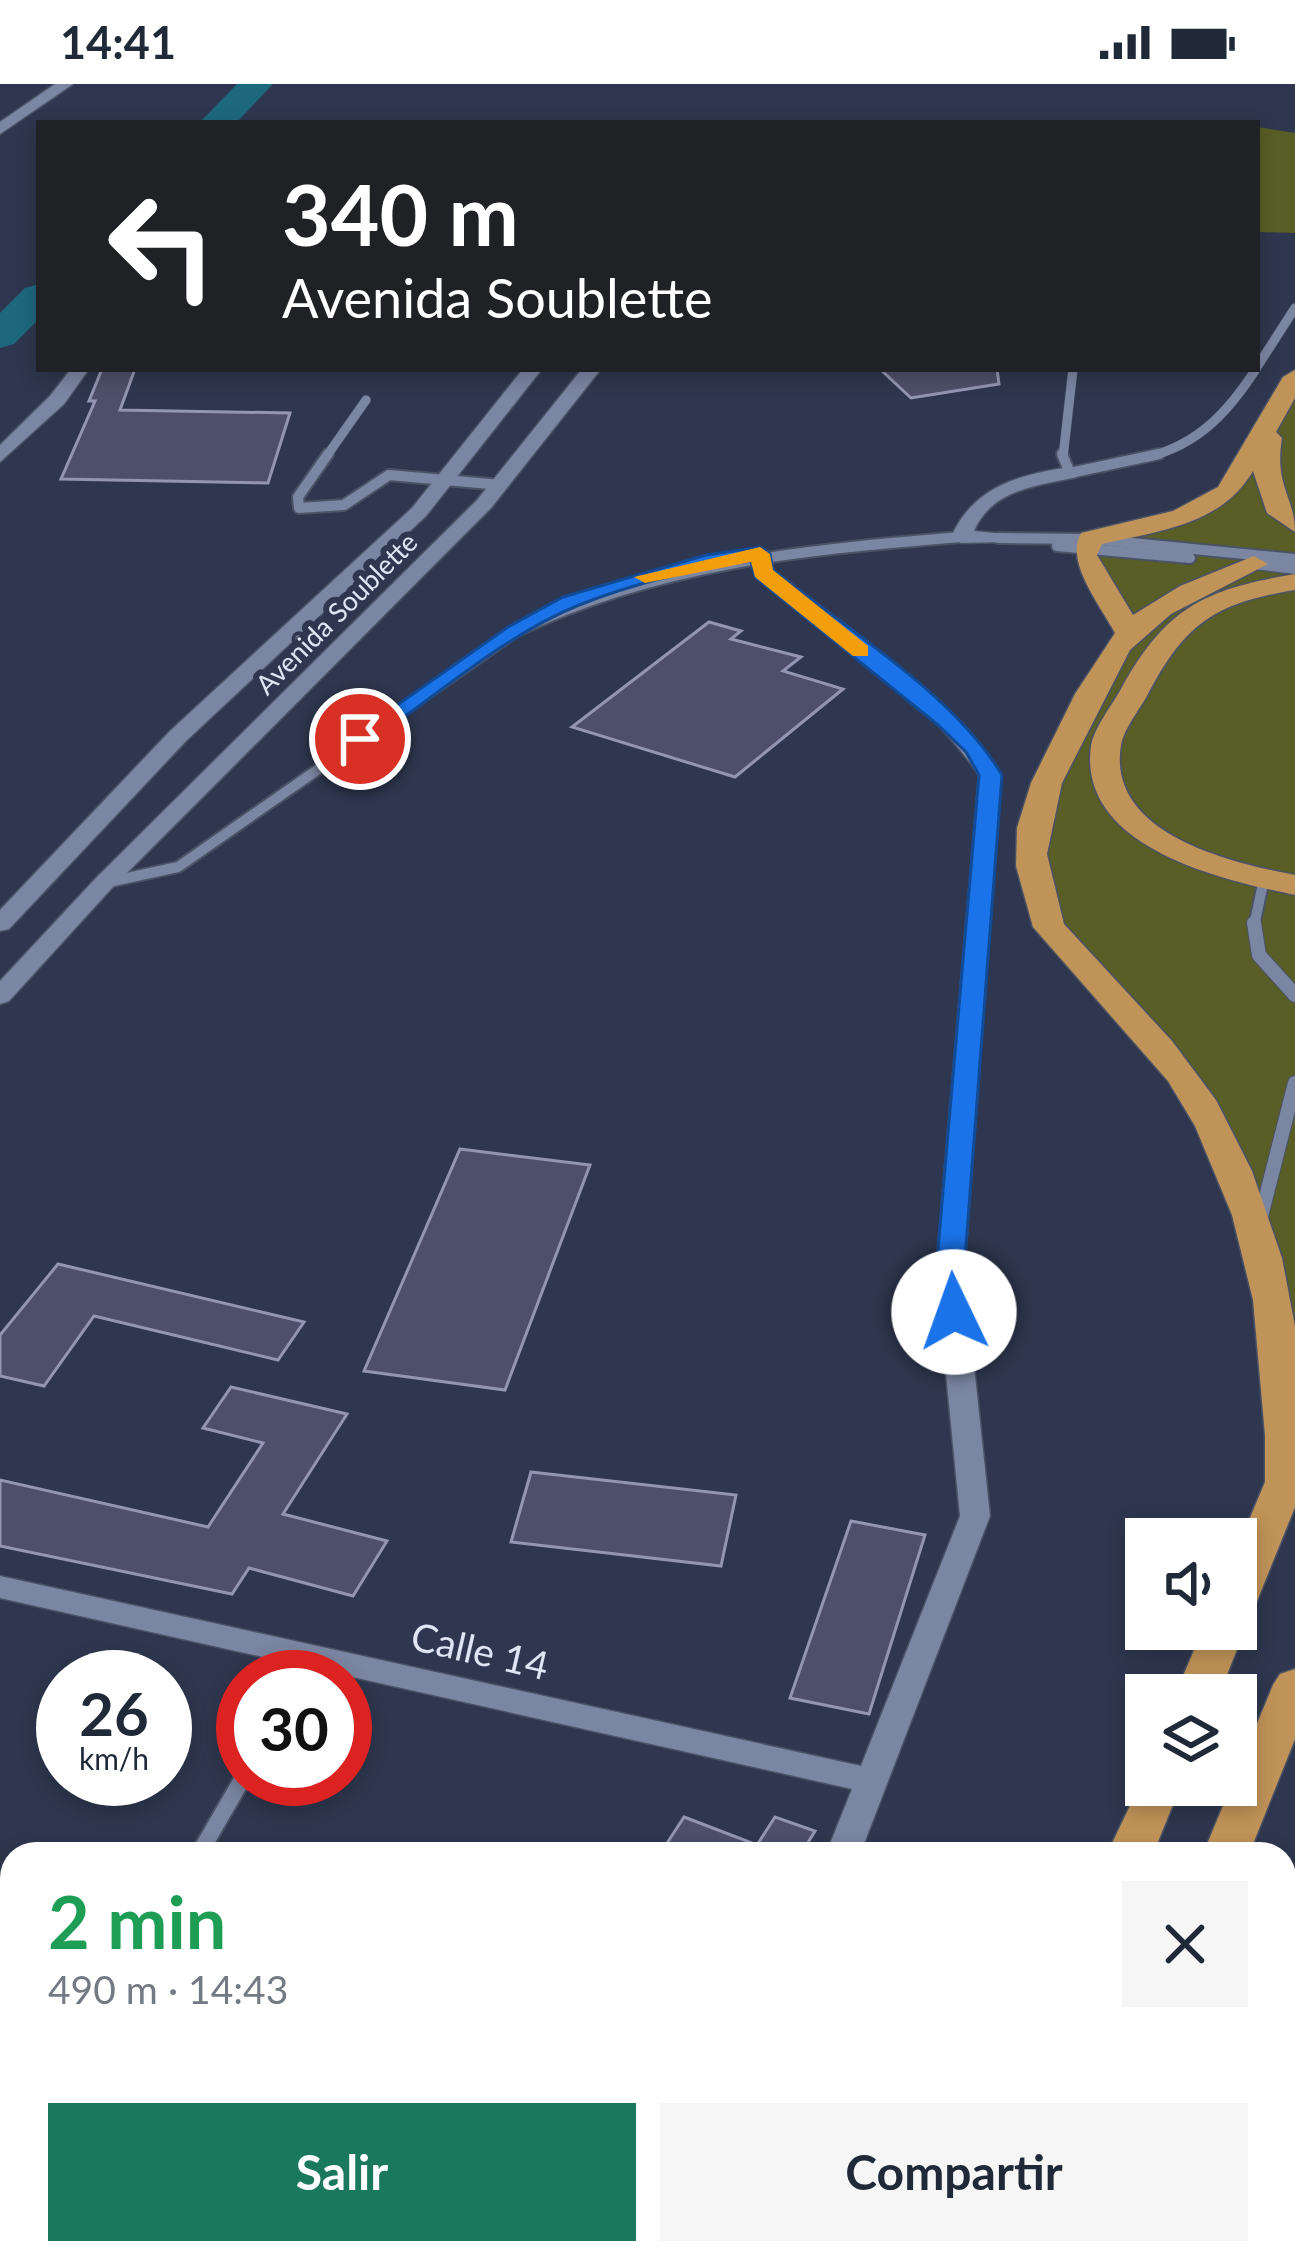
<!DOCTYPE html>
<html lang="es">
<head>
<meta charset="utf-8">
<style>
  :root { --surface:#fff; --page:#f6f6f7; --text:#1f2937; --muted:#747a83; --accent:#1a785c }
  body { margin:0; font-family:Lato,sans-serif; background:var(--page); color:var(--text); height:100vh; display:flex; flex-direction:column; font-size:45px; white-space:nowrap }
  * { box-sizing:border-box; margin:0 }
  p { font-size:39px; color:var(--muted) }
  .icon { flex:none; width:66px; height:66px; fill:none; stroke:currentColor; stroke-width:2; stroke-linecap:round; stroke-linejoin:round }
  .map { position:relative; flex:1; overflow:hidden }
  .drawer { position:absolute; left:0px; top:1758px; width:1296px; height:423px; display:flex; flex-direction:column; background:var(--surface); border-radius:36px 36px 0 0; box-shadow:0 6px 18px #0003 }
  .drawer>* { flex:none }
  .guide { position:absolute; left:36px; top:36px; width:1224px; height:252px; border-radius:0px; box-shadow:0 6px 18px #0003; background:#202124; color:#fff; overflow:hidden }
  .tools { position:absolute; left:1125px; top:1434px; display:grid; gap:24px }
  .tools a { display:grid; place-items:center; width:132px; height:132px; border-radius:0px; background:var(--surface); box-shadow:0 6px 18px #0003; font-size:60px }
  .speed { position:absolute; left:36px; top:1566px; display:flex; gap:24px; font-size:60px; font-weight:700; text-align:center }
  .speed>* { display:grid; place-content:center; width:156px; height:156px; border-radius:50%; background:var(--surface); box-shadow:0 6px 18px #0003; line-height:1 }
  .speed small { font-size:30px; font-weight:400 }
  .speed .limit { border:18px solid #d22; background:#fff; color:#111 }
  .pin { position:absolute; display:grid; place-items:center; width:102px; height:102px; color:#fff; margin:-51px; border:6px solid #fff; border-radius:50%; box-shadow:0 3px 12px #0007 }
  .me { position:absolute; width:132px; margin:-66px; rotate:357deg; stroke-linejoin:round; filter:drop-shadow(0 0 9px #0008) }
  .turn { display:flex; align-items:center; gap:42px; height:252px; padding:0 48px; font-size:54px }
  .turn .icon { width:156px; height:156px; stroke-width:2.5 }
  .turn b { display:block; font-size:84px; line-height:102px }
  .round { display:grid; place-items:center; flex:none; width:126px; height:126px; border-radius:0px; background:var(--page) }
  .summary { display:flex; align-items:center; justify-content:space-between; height:204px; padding:0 48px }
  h1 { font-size:72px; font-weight:700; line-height:90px; color:#1e9e55 }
  .primary-button { display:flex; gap:24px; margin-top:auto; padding:24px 48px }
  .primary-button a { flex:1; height:138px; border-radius:0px; background:var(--accent); color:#fff; font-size:48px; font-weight:700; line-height:138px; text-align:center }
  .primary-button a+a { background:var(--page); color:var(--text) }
  .status { display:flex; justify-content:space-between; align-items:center; height:84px; padding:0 60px; background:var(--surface); direction:ltr }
  .status svg { height:33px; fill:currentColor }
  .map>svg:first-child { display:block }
</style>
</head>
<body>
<div class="status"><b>14:41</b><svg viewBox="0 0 49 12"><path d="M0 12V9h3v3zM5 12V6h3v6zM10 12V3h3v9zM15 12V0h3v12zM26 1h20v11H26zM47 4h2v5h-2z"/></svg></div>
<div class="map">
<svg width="1295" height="2180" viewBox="0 0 1295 2180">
  <rect width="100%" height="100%" fill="#2e374f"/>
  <g fill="#585e25">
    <path d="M 1257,43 L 1295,49 L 1295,149 L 1257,148 Z"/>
    <path d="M 1295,293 L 1295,1373 L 1285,1314 L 1213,1040 L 1049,843 L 1033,739 L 1129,549 L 1087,465 L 1228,408 Z"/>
  </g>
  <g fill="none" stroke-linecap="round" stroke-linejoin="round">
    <g fill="#1e687e" fill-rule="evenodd">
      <path d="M 237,0 L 273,0 L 236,39 L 199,39 Z"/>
      <path d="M 39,200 L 39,235 L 14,260 L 0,264 L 0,229 L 25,204 Z"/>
    </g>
  </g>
  <g fill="#4e4f6a" stroke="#9495b3" stroke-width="3">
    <path d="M 102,285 L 135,285 L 120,326 L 290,329 L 268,399 L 61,395 L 95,317 L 89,317 Z"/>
    <path d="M 880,285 L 997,285 L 999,300 L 911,314 Z"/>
    <path d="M 709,538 L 741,547 L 731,555 L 801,573 L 783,587 L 843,605 L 735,693 L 572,643 Z"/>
    <path d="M 460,1065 L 590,1081 L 505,1306 L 364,1287 Z"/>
    <path d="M 58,1180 L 304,1238 L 278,1276 L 94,1232 L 44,1302 L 0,1292 L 0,1251 Z"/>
    <path d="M 231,1303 L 347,1330 L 283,1430 L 387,1457 L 353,1512 L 249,1484 L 232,1510 L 0,1462 L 0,1396 L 208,1443 L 263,1359 L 203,1344 Z"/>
    <path d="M 531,1388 L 736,1411 L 721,1482 L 511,1458 Z"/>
    <path d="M 851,1437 L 925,1451 L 869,1630 L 790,1614 Z"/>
    <path d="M 684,1733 L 757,1761 L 775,1733 L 815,1747 L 801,1770 L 660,1770 Z"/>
  </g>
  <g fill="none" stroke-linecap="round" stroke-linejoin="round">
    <defs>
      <g id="lane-far3">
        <path d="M 1257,283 L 1295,224"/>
        <path d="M 326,373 L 366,316"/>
        <path d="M 1063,373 L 1073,285"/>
        <path d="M 1148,373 C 1199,360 1228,328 1256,285"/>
      </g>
      <g id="lane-far2">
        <path d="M 328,370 L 298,413 L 299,424 L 344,421 L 389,391 L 501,401"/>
        <path d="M 1062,370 L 1070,389 L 1159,370"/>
        <path d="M 998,454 L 1091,455 L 1295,475"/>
        <path d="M 1057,462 L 1190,474"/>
        <path d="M 104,799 L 178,783 L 515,548 C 657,479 805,466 961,453"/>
        <path d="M 1254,842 L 1264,795"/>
      </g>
      <g id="lane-far1">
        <path d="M 1254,839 L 1259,871 L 1295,911"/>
        <path d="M 1259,1140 L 1295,999"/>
      </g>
      <g id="lane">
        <path d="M 302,1593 L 314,1573"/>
        <path d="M 199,1770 L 243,1694"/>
        <path d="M 0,2069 L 12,2073"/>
        <path d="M 0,2110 L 12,2090"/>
        <path d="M 1284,2143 L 1295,2146"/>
      </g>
      <g id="street">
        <path d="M 55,0 L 73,0 L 0,50 L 0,38 Z"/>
        <path d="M 71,285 L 89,285 L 64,320 L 0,378 L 0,361 L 50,312 Z"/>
        <path d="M 523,285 L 542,285 L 426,432 L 186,657 L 9,845 L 0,847 L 0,826 L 170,647 L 412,424 Z"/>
        <path d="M 582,285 L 601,285 L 491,424 L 112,804 L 9,917 L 0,920 L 0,897 L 96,794 L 477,416 Z"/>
        <path d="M 1070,383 L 1077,385 L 1077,393 C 1037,402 992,405 974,447 L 1005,450 L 1005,458 L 961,459 L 951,453 C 974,402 1018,391 1070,383 Z"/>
        <path d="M 760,463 L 770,469 L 773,486 C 854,549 942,605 1001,691 L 964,1188 L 990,1432 L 860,1770 L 826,1770 L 852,1705 L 0,1514 L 0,1492 L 861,1682 L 960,1432 L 936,1188 L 979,691 C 922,608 833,554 756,492 L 750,469 Z"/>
        <path d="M 1254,474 L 1295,478 L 1295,490 L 1247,484 L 1244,480 Z"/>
        <path d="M 1295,2053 L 1295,2113 L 1284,2117 L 1284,2057 Z"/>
        <path d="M 622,2169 L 661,2169 L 656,2180 L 617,2180 Z"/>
        <path d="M 1242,2169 L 1280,2169 L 1276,2180 L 1238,2180 Z"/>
      </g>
      <g id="highway">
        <path d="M 1295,286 L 1295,314 L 1276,348 L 1282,354 C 1274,403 1295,412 1295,448 L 1267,429 L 1253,387 C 1222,441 1158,447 1102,460 L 1097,471 L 1133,531 L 1180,502 L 1254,472 L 1268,480 L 1171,530 L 1130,566 L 1062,699 L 1047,770 L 1064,840 L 1172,957 L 1216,1016 L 1252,1087 L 1282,1174 L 1295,1242 L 1295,1423 L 1257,1517 L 1251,1527 L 1236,1532 L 1236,1467 L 1265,1398 L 1265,1351 L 1253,1216 L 1232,1131 L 1195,1042 L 1168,997 L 1033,843 L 1016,782 L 1017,744 L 1031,699 L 1075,610 L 1115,549 C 1098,518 1065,477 1081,449 L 1173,427 L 1218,403 L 1283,293 Z"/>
        <path d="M 1295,490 L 1295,506 C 1215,519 1185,539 1147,612 C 1139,626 1124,645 1121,661 C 1106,751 1233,779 1295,791 L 1295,811 C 1223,796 1077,764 1091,662 C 1094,644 1112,621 1121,605 C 1166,523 1205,505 1295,490 Z"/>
        <path d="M 1236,1533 L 1245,1545 L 1219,1611 L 1175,1611 L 1203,1545 L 1236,1545 Z"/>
        <path d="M 1295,1585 L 1295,1655 L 1249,1770 L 1203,1770 L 1273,1601 L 1280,1590 Z"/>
        <path d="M 1146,1688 L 1146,1701 L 1181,1701 L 1153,1770 L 1107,1770 Z"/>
        <path d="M 943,2169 L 995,2169 L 991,2180 L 939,2180 Z"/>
        <path d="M 1039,2169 L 1091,2169 L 1086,2180 L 1034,2180 Z"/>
      </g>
    </defs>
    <use href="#lane-far3" stroke="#4a5266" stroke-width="10"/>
    <use href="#lane-far2" stroke="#4a5266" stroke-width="14"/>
    <use href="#lane-far1" stroke="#4a5266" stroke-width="16"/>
    <use href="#lane" stroke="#4a5266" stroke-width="20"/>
    <use href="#street" stroke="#4a5266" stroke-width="3"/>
    <use href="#highway" stroke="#4a5266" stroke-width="3"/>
    <use href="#lane-far3" stroke="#7b86a2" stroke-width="9"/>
    <use href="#lane-far2" stroke="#7b86a2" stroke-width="10"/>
    <use href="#lane-far1" stroke="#7b86a2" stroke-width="14"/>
    <use href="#lane" stroke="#7b86a2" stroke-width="16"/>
    <use href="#street" fill="#7b86a2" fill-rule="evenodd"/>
    <use href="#highway" fill="#c09358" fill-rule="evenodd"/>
  </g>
  <path fill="#1a73e8" stroke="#114b97" stroke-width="3" d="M 760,463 L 770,470 L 773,486 C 845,544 955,611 1002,691 L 964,1188 L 969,1228 L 954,1238 L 940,1228 L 936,1188 L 979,691 L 966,668 L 938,641 L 755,493 L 751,477 C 695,484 632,500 579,521 C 503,552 435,613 368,659 L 349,655 L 508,543 L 563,513 L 706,471 Z"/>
  <path fill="#f59e0b" d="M 760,463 L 770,470 L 773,486 L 868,562 L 868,572 L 853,572 L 755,493 L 751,478 L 645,499 L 634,493 Z"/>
  <g text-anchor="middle" stroke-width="12" stroke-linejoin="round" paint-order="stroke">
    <g font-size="27" fill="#dfe5f5" stroke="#2e374f">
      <text transform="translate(337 530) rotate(-45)" y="9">Avenida Soublette</text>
    </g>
    <g font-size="39" fill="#dfe5f5" stroke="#2e374f">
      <text transform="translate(480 1567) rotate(13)" y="14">Calle 14</text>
    </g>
  </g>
</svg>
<div class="tools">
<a><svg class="icon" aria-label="sound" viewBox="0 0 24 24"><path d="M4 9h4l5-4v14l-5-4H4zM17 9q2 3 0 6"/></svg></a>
<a><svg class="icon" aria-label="layers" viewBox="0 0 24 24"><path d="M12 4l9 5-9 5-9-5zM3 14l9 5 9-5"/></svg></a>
</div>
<div class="speed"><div>26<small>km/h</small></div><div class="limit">30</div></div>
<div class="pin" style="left:360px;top:655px;background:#d93025"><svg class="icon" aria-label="arrive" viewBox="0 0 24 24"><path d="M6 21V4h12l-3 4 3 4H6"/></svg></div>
<svg class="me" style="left:954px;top:1228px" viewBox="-20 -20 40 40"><circle r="19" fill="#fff"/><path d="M0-13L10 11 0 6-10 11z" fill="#1a73e8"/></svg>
<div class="guide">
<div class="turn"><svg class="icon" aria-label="left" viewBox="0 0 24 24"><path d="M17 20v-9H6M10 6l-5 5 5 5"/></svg><div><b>340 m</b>Avenida Soublette</div></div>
</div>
<section class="drawer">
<div class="summary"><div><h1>2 min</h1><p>490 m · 14:43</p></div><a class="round"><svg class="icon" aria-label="close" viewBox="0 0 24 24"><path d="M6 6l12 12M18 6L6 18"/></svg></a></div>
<div class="primary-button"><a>Salir</a><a>Compartir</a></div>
</section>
</div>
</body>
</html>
